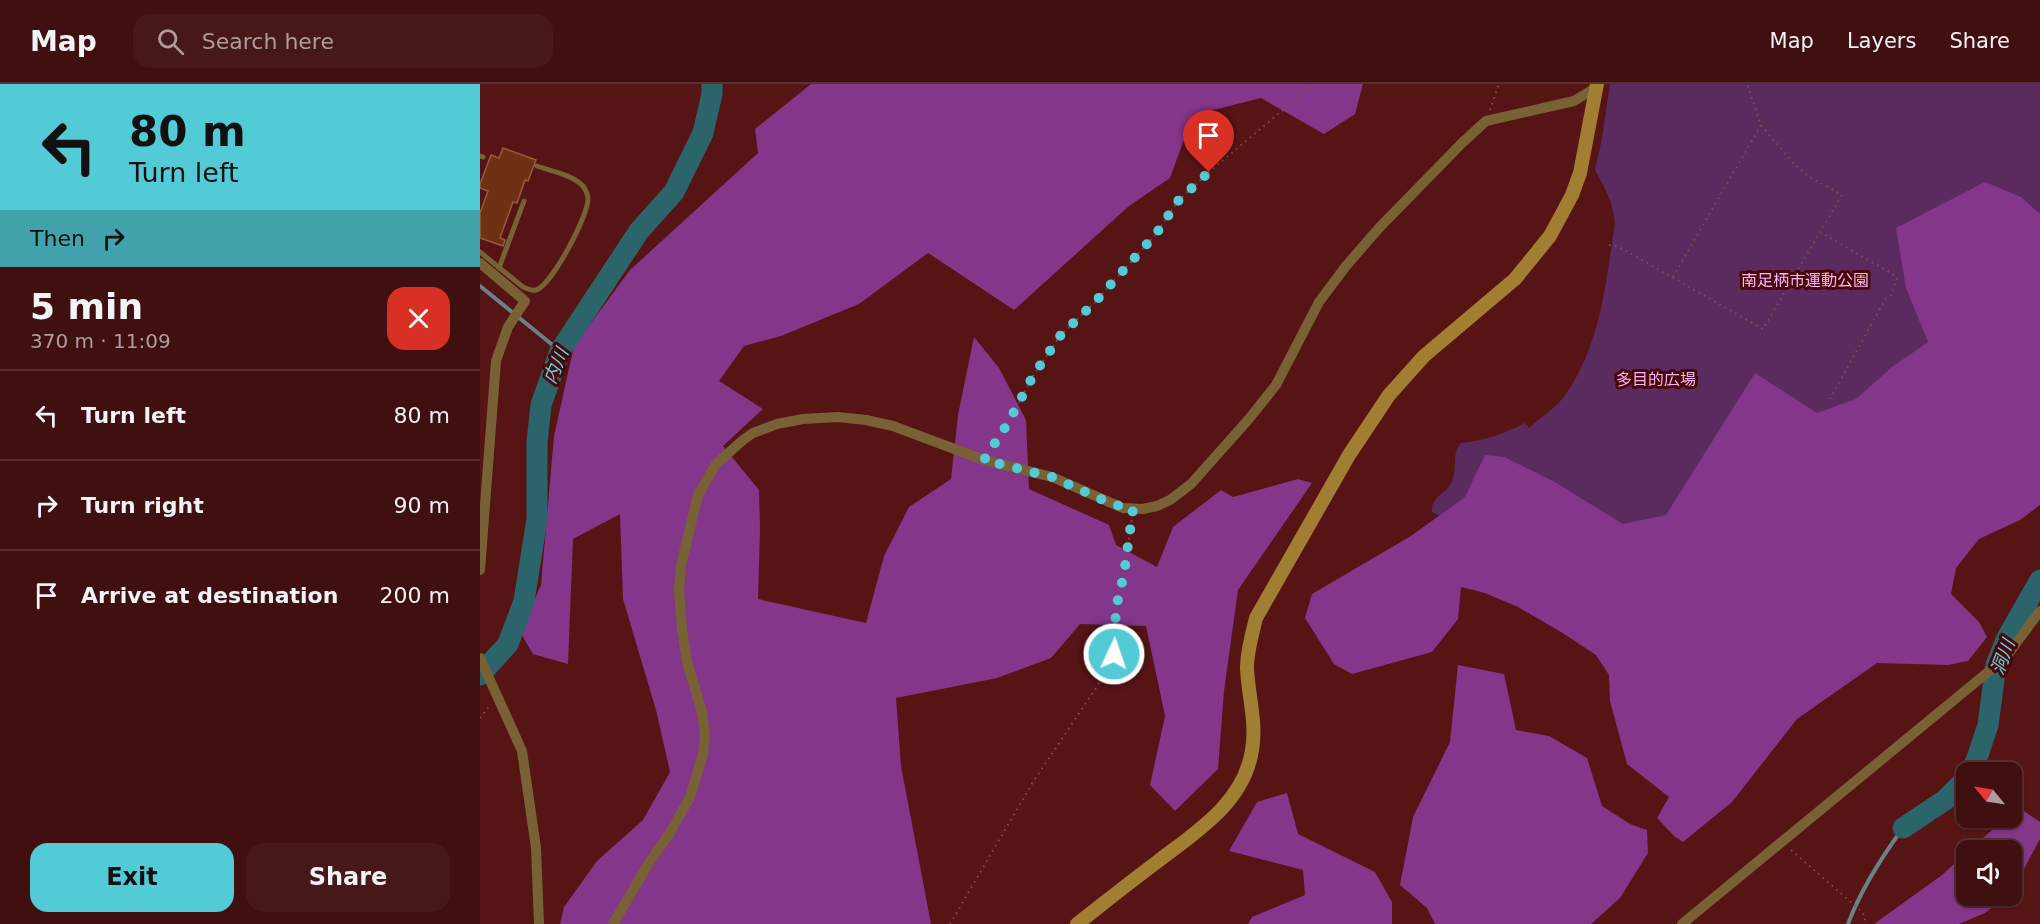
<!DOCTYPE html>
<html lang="en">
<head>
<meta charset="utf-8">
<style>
  :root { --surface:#400f10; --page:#471819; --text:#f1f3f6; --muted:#ae9c9f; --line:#592f30; --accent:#52cbd7 }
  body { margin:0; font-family:"DejaVu Sans","Noto Sans JP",sans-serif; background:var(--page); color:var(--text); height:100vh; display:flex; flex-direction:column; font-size:22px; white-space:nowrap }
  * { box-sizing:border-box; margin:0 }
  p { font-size:20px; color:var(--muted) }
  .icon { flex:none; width:33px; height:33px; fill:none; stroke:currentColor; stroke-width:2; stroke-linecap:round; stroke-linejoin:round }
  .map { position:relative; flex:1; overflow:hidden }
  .side { display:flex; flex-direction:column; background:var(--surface); width:480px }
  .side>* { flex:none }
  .top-card { background:#52cbd7; color:#111; overflow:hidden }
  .needle { width:39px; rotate:300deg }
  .controls { position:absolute; left:1476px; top:678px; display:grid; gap:12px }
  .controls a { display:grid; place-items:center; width:66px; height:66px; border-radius:12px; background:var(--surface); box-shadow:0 2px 4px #0004,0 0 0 2px var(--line); font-size:30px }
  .pin { position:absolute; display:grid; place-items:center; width:51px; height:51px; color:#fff; margin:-62px -26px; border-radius:50% 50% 50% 0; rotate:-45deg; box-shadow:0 0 6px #0007 }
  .pin .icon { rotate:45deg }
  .me { position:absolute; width:66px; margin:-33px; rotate:3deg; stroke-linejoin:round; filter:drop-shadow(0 0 4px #0008) }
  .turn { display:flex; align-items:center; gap:21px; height:126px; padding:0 30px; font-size:27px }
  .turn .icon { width:78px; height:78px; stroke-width:2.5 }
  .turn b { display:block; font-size:42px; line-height:51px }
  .then { display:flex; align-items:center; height:57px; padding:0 30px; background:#0003; gap:12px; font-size:22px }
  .round { display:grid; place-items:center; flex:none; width:63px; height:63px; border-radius:18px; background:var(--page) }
  .head { display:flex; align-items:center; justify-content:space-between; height:102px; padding:0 30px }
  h1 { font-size:36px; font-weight:700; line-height:45px }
  .button { display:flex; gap:12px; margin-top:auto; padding:12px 30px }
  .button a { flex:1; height:69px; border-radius:18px; background:var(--accent); color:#111; font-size:24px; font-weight:700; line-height:69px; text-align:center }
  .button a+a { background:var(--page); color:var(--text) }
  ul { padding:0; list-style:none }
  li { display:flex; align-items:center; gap:18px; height:90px; padding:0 30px; border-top:2px solid var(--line) }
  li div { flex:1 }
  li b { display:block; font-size:22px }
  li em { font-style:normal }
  header { display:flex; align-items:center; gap:36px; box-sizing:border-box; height:84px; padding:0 30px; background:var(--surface); border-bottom:2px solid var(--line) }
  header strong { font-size:28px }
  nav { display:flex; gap:33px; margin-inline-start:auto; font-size:21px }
  .search { width:420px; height:54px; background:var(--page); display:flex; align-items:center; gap:15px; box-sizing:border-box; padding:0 21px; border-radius:18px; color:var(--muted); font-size:22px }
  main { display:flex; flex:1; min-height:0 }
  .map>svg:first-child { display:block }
</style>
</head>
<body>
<header>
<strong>Map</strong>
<div class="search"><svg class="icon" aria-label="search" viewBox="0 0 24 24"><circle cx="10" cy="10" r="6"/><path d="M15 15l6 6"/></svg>Search here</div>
<nav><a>Map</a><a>Layers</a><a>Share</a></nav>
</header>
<main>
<section class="side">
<div class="top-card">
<div class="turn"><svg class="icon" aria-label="left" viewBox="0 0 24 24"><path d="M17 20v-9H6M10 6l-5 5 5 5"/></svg><div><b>80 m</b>Turn left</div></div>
<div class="then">Then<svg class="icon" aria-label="right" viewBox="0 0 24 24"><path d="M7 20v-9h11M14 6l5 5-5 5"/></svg></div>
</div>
<div class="head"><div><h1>5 min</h1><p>370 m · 11:09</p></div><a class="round" style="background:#d93025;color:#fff"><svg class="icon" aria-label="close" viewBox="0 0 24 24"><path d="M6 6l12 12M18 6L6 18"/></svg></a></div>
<ul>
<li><svg class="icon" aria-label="left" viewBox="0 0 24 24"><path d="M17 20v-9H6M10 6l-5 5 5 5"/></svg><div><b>Turn left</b></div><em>80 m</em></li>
<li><svg class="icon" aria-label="right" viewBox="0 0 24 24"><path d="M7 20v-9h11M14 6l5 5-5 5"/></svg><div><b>Turn right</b></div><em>90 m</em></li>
<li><svg class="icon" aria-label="arrive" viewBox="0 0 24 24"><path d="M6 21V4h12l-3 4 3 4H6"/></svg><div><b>Arrive at destination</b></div><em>200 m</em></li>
</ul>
<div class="button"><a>Exit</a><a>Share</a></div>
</section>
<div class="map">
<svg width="1560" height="840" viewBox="0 0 1560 840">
  <rect width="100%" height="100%" fill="#561415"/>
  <path fill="#5b2b60" d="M 1130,0 L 1560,0 L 1560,248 L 1310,490 L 982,443 L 952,428 C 950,413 967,410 972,397 C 978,384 971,370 981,359 C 1007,356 1023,350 1045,339 L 1049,344 C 1060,334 1077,323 1086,310 C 1121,259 1126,198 1135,139 C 1133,118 1125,104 1115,86 L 1122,54 Z"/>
  <g fill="#83368a">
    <path d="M 331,0 L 883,0 L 875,30 L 844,50 L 781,14 L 713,31 L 690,94 L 649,122 L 534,226 L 448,169 L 379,220 L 301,252 L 264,262 L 239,297 L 283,325 L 243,362 L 279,406 L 280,445 L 278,515 L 386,539 L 404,472 L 429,423 L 471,395 L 478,331 L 494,253 L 519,284 L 546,336 L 549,405 L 629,441 L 636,461 L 677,483 L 693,443 L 741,406 L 753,413 L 818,395 L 832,399 L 758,506 L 744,607 L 738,685 L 695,727 L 670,701 L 685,632 L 666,542 L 600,540 L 571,574 L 517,594 L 416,614 L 421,682 L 451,840 L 80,840 L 84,823 L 117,777 L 163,736 L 190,688 L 176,626 L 143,515 L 140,430 L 93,455 L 88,580 L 53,570 L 40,548 L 61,501 L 74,352 L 94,262 L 150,186 L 278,69 L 275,45 Z"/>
    <path d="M 1505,98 L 1541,113 L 1560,130 L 1560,421 L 1540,436 L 1499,455 L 1476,484 L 1471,510 L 1499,538 L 1507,553 L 1488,577 L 1468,581 L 1397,579 L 1317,635 L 1252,718 L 1203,758 L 1194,752 L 1177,734 L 1189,713 L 1147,680 L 1130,617 L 1129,591 L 1116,571 L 1081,548 L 1038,523 L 1005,509 L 981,503 L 978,535 L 952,568 L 872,590 L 854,580 L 825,534 L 832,510 L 931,452 L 985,413 L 1005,371 L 1024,373 L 1073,397 L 1143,440 L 1186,431 L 1275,289 L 1337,329 L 1376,315 L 1412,283 L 1448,258 L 1426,204 L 1416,144 Z"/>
    <path d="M 978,581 L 1024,590 L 1036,646 L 1069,652 L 1107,674 L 1122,722 L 1150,740 L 1167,746 L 1168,769 L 1140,814 L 1111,840 L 955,840 L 947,824 L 920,801 L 933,733 L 970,658 Z"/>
    <path d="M 807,709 L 818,750 L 895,788 L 912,818 L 912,840 L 768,840 L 772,833 L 825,811 L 823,786 L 749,767 L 777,718 Z"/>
    <path d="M 1538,723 L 1560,738 L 1560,755 L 1532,807 L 1532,766 L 1489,766 L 1526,734 L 1532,734 L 1532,728 Z"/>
    <path d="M 1486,769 L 1486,812 L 1528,812 L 1505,829 L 1479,840 L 1394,840 L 1462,791 Z"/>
  </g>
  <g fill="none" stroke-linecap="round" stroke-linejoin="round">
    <g stroke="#678386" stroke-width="4">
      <path d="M 0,202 L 80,267"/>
      <path d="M 1368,840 C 1381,805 1401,774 1423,744"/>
    </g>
    <g stroke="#2b656b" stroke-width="21">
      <path d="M 0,591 L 28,560 L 44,517 L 57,435 L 57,358 L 61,321 L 80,267 L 159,147 L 194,108 L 223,49 L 232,10 L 232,0"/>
      <path d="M 1490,688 L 1496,677 L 1508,641 L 1516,581 L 1527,554 L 1560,496"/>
      <path d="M 1423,744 L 1465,716 L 1486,695"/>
    </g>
  </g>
  <path fill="#6f3113" stroke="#9b593c" stroke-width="1.5" d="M 23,64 L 56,76 L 48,97 L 45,96 L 37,119 L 33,118 L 20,154 L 25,156 L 23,162 L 0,154 L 0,129 L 8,107 L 0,104 L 0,100 L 11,71 L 19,74 Z"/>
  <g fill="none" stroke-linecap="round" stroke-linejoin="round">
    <g stroke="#854a4a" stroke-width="2" stroke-dasharray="1.5 4.5" stroke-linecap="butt">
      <path d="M 1010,26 L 1019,0"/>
      <path d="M 1340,148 L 1416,192 L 1417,195 L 1411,211 L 1406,214 L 1350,315"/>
      <path d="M 1129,161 L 1137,162 L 1148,168 L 1283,245 L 1362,111 L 1330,93 L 1314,80 L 1281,41 L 1267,0"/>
      <path d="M 1193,193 L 1281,41"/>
      <path d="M 511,365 L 528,339 L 553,292 L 580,252 L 615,218 L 676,150 L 698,117 L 729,88 L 834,0"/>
      <path d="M 0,634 L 10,621"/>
      <path d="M 1311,766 L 1380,826 L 1385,832 L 1385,840"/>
      <path d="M 470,840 L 553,698 L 616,604 L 634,570 L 636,524 L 644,490 L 652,434"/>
    </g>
    <g stroke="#786235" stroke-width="5">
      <path d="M 0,72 L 3,73"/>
      <path d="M 0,168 L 43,203 C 48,205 52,207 56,206 C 72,201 108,132 108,115 C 108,111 105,105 103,102 C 93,91 71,87 57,82"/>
      <path d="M 19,184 L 44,117"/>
    </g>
    <g stroke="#786235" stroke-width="10">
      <path d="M 0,179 L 45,217 L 28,243 L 16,277 L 0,486"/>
      <path d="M 0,574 L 42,667 L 56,764 L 59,840"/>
      <path d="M 133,840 L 170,777 L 188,752 L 210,713 L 223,670 L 225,650 L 222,628 L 207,578 L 202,545 L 199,506 L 201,481 L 218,411 L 236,380 L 263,356 L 273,349 L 297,340 L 323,335 L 358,333 L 386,336 L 413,342 L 504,376 L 572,393 L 643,424 L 663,425 L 677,422 L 690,416 L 711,400 L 768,336 L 796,301 L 839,218 L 866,182 L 899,144 L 982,59 L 1006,37 L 1094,17 L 1117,3"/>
      <path d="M 1202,840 L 1525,574 L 1560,527"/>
    </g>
    <path stroke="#a17e31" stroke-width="14" d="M 597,840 C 624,819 650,798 677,778 C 716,748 764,719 772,666 C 777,639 768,611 767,584 C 767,567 772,551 776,534 L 869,371 L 909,311 L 944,272 L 1035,195 L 1070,152 L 1092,111 L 1100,89 L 1117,0"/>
  </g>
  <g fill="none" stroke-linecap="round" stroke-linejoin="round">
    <path stroke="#52cbd7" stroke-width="10" stroke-dasharray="0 18" d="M 634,570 L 636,524 L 644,490 L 653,425 L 632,420 L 572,393 L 504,376 L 528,339 L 553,292 L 580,252 L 615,218 L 676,150 L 698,117 L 729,88"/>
  </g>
  <g text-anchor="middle" stroke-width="6" stroke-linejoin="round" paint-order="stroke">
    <g font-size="16" fill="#f5b8f9" stroke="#4a070b">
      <text x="1325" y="202">南足柄市運動公園</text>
      <text x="1176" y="301">多目的広場</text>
    </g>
    <g font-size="18" font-style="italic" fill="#5dd7e3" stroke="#4a070b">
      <text transform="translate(76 282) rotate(-67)" y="6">内川</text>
      <text transform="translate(1523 573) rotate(-69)" y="6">洞川</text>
    </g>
  </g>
</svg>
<div class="controls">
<a><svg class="needle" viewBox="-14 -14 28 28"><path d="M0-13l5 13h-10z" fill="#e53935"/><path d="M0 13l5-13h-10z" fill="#ae9c9f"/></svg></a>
<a><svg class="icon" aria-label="sound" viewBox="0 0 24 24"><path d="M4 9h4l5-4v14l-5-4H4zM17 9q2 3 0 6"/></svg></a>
</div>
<div class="pin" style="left:729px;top:88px;background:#d93025"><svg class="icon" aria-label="arrive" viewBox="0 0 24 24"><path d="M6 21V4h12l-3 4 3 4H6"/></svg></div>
<svg class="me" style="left:634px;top:570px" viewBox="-20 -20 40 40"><circle r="17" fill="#52cbd7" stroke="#fff" stroke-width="3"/><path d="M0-11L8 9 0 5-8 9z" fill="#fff"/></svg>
</div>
</main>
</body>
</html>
